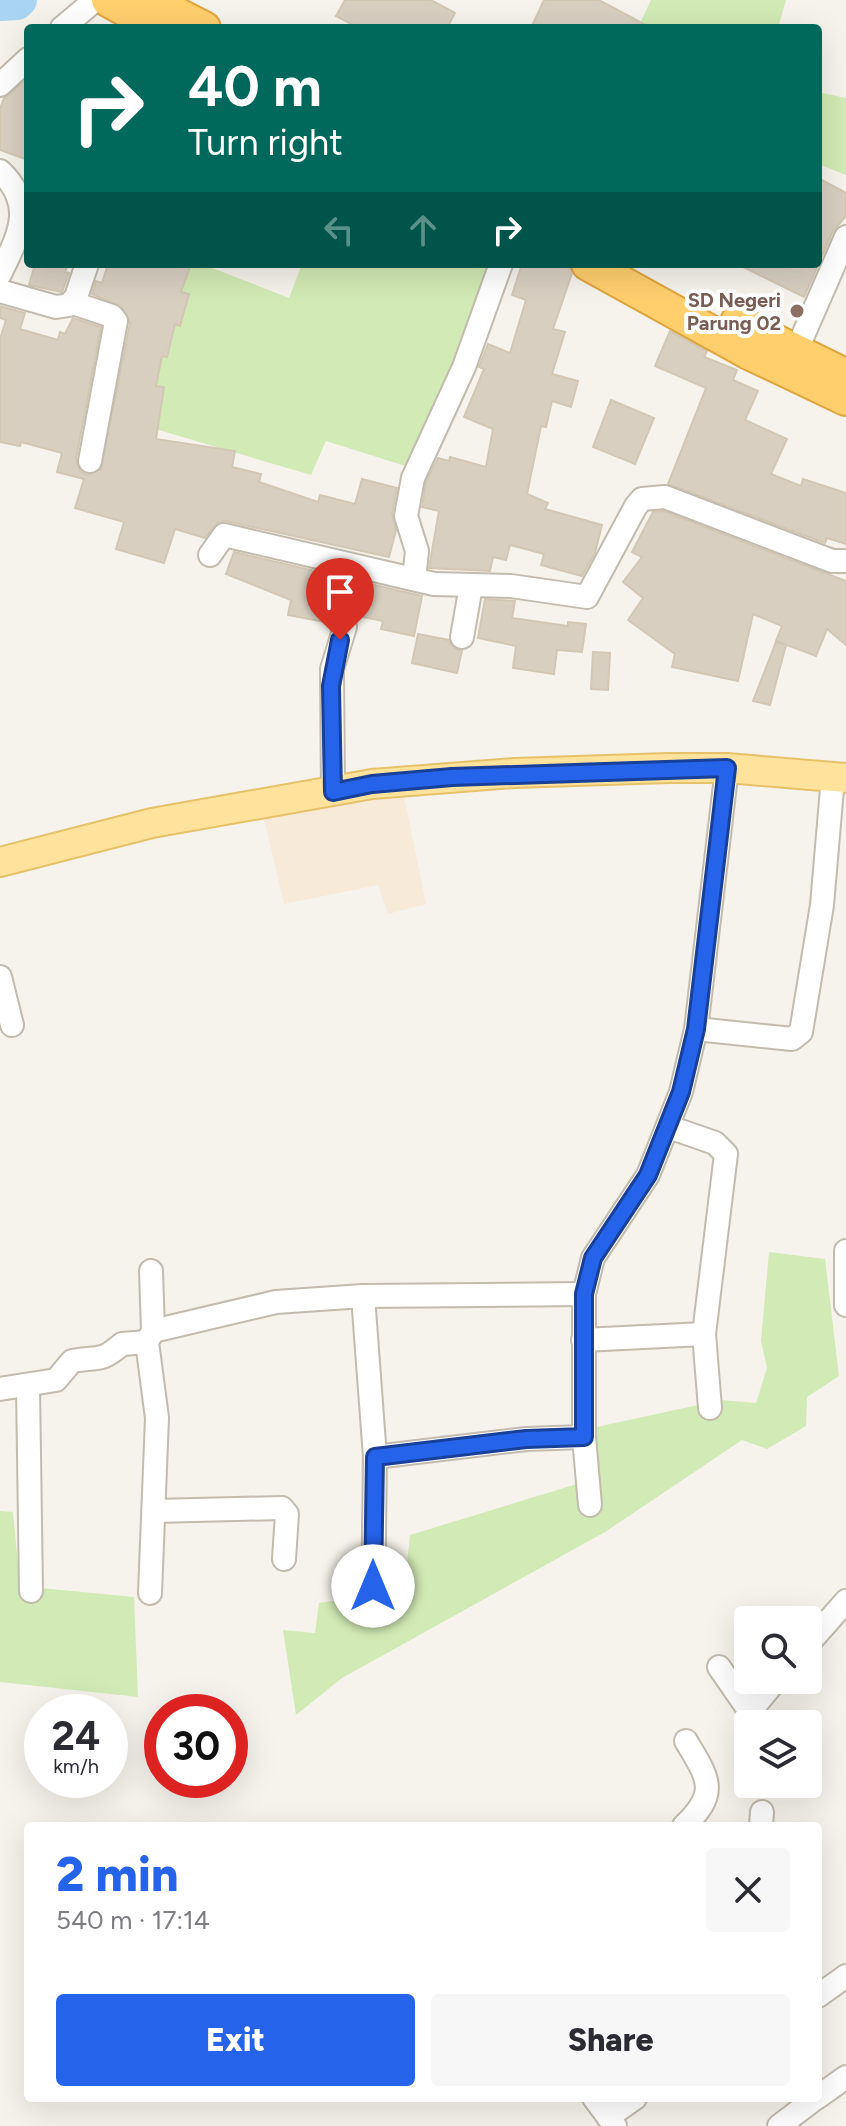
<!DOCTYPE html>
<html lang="en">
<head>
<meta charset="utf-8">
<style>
  :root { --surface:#fff; --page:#f7f7f7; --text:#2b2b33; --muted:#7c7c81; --accent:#2563eb }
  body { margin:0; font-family:Figtree,sans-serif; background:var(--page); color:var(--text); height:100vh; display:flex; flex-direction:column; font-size:30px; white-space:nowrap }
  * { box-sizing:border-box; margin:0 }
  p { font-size:26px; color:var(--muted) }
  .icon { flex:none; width:44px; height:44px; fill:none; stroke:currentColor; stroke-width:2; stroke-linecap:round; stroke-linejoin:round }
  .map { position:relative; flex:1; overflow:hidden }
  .drawer { position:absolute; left:24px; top:1822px; width:798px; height:280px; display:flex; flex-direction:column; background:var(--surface); border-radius:8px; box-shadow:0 8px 32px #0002 }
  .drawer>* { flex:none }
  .guide { position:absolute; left:24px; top:24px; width:798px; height:244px; border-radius:8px; box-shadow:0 8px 32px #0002; background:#00695c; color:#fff; overflow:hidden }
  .tools { position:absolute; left:734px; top:1606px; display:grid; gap:16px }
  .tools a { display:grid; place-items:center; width:88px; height:88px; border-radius:8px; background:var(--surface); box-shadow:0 8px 32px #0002; font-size:40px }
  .speed { position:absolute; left:24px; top:1694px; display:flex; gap:16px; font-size:40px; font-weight:700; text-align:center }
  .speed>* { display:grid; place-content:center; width:104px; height:104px; border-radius:50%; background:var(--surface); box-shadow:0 8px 32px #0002; line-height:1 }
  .speed small { font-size:20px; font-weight:400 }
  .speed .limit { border:12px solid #d22; background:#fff; color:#111 }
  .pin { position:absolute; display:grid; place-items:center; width:68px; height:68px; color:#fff; margin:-82px -34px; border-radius:50% 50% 50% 0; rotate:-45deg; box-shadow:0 0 8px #0007 }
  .pin .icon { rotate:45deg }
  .me { position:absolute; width:88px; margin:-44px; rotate:0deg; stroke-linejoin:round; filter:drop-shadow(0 0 6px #0008) }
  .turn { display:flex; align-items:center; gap:28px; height:168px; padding:0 32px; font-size:36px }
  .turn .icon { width:104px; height:104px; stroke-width:2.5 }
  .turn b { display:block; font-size:56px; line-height:68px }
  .lanes { display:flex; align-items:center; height:76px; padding:0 32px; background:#0003; justify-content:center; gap:40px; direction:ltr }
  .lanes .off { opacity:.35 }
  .round { display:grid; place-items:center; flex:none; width:84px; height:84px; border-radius:8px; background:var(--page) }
  .summary { display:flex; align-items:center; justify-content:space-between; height:136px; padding:0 32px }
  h1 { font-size:48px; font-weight:800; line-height:60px; color:var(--accent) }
  .action { display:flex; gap:16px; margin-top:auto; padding:16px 32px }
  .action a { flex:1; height:92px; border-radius:8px; background:var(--accent); color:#fff; font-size:32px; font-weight:800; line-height:92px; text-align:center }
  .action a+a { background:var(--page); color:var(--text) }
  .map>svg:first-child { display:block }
</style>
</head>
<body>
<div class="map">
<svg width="846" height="2126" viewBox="0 0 846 2126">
  <rect width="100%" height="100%" fill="#f6f3ec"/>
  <path fill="#f7ead8" d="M 402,786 L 426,904 L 388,914 L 378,885 L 284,904 L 261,806 Z"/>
  <g fill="#d2eab5">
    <path d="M 651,0 L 786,0 L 778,28 L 638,28 Z"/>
    <path d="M 818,92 L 846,98 L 846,175 L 818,164 Z"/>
    <path d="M 187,264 L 202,264 L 289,298 L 302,264 L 491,264 L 415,469 L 326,441 L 311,475 L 142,425 Z"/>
    <path d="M 769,1252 L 825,1259 L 839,1376 L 807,1397 L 806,1426 L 767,1449 L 742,1440 L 605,1532 L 342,1678 L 296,1715 L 283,1630 L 315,1633 L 319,1603 L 404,1591 L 410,1535 L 600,1477 L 592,1428 L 721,1400 L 756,1403 L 767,1368 L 761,1341 Z"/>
    <path d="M 0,1511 L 13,1512 L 20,1586 L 134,1597 L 138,1697 L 0,1682 Z"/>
  </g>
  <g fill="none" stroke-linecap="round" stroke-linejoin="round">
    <path stroke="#a9d4f2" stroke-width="34" d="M 0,4 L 17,3 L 20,0"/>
  </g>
  <g fill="#d8cfc1" stroke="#d3c7b4" stroke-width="2">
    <path d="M 345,0 L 431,0 L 455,13 L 447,28 L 359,28 L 336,16 Z"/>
    <path d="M 544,0 L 599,0 L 651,28 L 531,28 Z"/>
    <path d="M 28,78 L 28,160 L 0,150 L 0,109 L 4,98 Z"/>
    <path d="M 818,178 L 846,193 L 846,216 L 833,231 L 804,297 L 737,264 L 818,264 Z"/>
    <path d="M 35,264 L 68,264 L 65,272 L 69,273 L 62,292 L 29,285 Z"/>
    <path d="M 108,264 L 191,264 L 181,292 L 189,294 L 180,326 L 175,324 L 167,357 L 162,356 L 156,386 L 164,387 L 156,439 L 235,451 L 232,467 L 261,474 L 259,482 L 318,502 L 320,495 L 355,504 L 362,479 L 397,488 L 392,514 L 396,530 L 389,557 L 226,521 L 218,522 L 205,538 L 175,529 L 164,563 L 116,549 L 124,522 L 75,508 L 84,479 L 57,472 L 62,453 L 21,442 L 20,446 L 0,442 L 0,339 L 6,320 L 0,318 L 0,306 L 25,313 L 20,329 L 58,340 L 60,332 L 65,334 L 73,318 L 101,327 L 76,459 L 80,471 L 87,475 L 101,469 L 130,323 L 122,307 L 92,294 L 96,281 L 102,283 Z"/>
    <path d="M 522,264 L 570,267 L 572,273 L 553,329 L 565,332 L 552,374 L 578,381 L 571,407 L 552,401 L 546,427 L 541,426 L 527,494 L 548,503 L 545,509 L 602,525 L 595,553 L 582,576 L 541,565 L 544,554 L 510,545 L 506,560 L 493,557 L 490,571 L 429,568 L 439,511 L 422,507 L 426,482 L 438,458 L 449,461 L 450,457 L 486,467 L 493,429 L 464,417 L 484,369 L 479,367 L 488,344 L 510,353 L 526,300 L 512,295 Z"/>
    <path d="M 670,331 L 707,351 L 704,357 L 737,370 L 733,380 L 758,391 L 745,420 L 787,439 L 771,474 L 801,486 L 803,479 L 846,493 L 846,544 L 827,538 L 825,543 L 668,484 L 706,388 L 655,366 Z"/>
    <path d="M 611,400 L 654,418 L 635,464 L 593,447 Z"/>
    <path d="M 663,511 L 846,581 L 846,645 L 827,629 L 816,656 L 776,641 L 782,626 L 753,614 L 738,681 L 672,667 L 675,654 L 628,620 L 643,598 L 623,582 L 642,557 L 632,552 L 653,512 Z"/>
    <path d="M 234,552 L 422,596 L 414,636 L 381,629 L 383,621 L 348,614 L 326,611 L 325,622 L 288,615 L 291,600 L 226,574 Z"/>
    <path d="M 485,599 L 515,601 L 512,618 L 568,626 L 568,622 L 586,624 L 582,652 L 557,650 L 554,674 L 513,668 L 516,646 L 478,638 Z"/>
    <path d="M 418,634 L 449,640 L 454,648 L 462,651 L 457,673 L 412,663 Z"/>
    <path d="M 776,642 L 786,645 L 770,705 L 753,701 Z"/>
    <path d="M 593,652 L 610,653 L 608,690 L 591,689 Z"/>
  </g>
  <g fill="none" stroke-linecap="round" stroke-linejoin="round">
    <defs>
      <g id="minor">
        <path d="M 62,28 L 95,0"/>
        <path d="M 0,85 L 28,59"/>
        <path d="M 0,171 C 36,205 19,235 0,274"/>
        <path d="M 0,291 L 56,307 L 69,305 L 76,297 L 87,264"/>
        <path d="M 73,303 L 112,316 L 116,321 L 90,461"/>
        <path d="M 791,363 L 846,237"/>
        <path d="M 210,555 L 224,535 L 434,584 L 511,586 L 587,597 L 636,506 L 642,499 L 665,497 L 832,561 L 846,561"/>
        <path d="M 414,579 L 417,551 L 406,516 L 413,478 L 464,367 L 501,264"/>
        <path d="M 462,637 L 471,586"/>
        <path d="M 333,792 L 332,669 L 345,627"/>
        <path d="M 0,977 L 12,1025"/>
        <path d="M 696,1029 L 792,1039 L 801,1032 L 822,905 L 833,777"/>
        <path d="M 669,1127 L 715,1143 L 726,1154 L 704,1334 L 710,1408"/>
        <path d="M 846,1251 L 846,1305"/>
        <path d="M 363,1296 L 375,1457 L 373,1611"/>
        <path d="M 153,1331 L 276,1302 L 363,1296 L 584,1294"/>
        <path d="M 583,1340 L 704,1334"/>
        <path d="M 28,1386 L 31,1591"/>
        <path d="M 0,1389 L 56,1380 L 72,1361 C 99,1356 100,1363 122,1344 L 147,1342"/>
        <path d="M 375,1457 L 526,1439 L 584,1437"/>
        <path d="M 590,1505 L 584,1437 L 584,1294 L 593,1258 L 648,1175 L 681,1092 L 696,1029 L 727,768"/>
        <path d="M 154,1511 L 282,1508 L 287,1514 L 284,1559"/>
        <path d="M 150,1593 L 157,1418 L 147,1342 L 153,1331 L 151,1271"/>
        <path d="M 808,1644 L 846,1601"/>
        <path d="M 719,1667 L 746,1706 L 757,1703 L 776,1680"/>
        <path d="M 684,1826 C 720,1792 708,1778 686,1741"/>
        <path d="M 761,1826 L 762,1812"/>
        <path d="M 818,1996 L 846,1976"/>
        <path d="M 818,2097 L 846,2077"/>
        <path d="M 594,2098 L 615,2126"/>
        <path d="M 608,2117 L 635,2098"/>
        <path d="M 779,2126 L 816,2098"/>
      </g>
      <path id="major" d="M 0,862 L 152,823 L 372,784 L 514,773 L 668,768 L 727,768 L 846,778"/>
      <g id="highway">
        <path d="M 108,0 L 158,28"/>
        <path d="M 149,0 L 204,28"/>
        <path d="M 588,264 L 749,353 L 846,399"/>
        <path d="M 737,322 L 843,374"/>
      </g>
    </defs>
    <use href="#minor" stroke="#c2bbae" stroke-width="26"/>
    <use href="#major" stroke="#e6c16a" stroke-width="32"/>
    <use href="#highway" stroke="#e0a43c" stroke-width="36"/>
    <use href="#minor" stroke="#fff" stroke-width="22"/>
    <use href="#major" stroke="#ffe39c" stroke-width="28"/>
    <use href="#highway" stroke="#ffcf6e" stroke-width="32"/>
  </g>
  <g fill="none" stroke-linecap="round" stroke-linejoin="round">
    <defs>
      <path id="route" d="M 340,640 L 331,686 L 333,792 L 372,784 L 452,777 L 727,768 L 696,1029 L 681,1092 L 648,1175 L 593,1258 L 584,1294 L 584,1437 L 526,1439 L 375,1457 L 373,1586"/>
    </defs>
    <use href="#route" stroke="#184099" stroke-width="20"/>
    <use href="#route" stroke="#2563eb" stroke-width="14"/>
  </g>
  <circle fill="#8d6e63" stroke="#fff" stroke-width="3" cx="797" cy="311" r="8"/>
  <g text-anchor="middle" stroke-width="8" stroke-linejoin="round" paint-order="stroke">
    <g font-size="20" font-weight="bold" fill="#785e54" stroke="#fff" text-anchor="end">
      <text x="781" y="307">SD Negeri<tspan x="781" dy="23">Parung 02</tspan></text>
    </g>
  </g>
</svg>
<div class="tools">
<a><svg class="icon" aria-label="search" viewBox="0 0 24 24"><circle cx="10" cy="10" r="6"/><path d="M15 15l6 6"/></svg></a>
<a><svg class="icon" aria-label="layers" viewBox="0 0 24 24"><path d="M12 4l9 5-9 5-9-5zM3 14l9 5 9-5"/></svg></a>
</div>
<div class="speed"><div>24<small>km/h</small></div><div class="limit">30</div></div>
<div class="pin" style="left:340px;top:640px;background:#d93025"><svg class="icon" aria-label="arrive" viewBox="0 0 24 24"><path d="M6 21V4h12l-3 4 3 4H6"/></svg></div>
<svg class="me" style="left:373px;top:1586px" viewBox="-20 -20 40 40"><circle r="19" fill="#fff"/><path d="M0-13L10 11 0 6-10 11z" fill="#2563eb"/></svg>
<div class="guide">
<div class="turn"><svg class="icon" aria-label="right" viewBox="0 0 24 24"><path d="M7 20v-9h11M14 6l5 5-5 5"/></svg><div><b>40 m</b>Turn right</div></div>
<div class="lanes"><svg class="icon off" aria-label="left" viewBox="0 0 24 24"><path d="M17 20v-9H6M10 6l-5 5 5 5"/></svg><svg class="icon off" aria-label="ahead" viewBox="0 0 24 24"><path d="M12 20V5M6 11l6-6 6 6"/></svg><svg class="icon" aria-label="right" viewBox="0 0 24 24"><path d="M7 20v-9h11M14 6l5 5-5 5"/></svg></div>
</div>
<section class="drawer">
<div class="summary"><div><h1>2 min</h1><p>540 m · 17:14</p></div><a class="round"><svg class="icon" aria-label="close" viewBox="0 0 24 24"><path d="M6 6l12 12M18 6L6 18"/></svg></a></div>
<div class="action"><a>Exit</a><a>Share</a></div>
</section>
</div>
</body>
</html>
